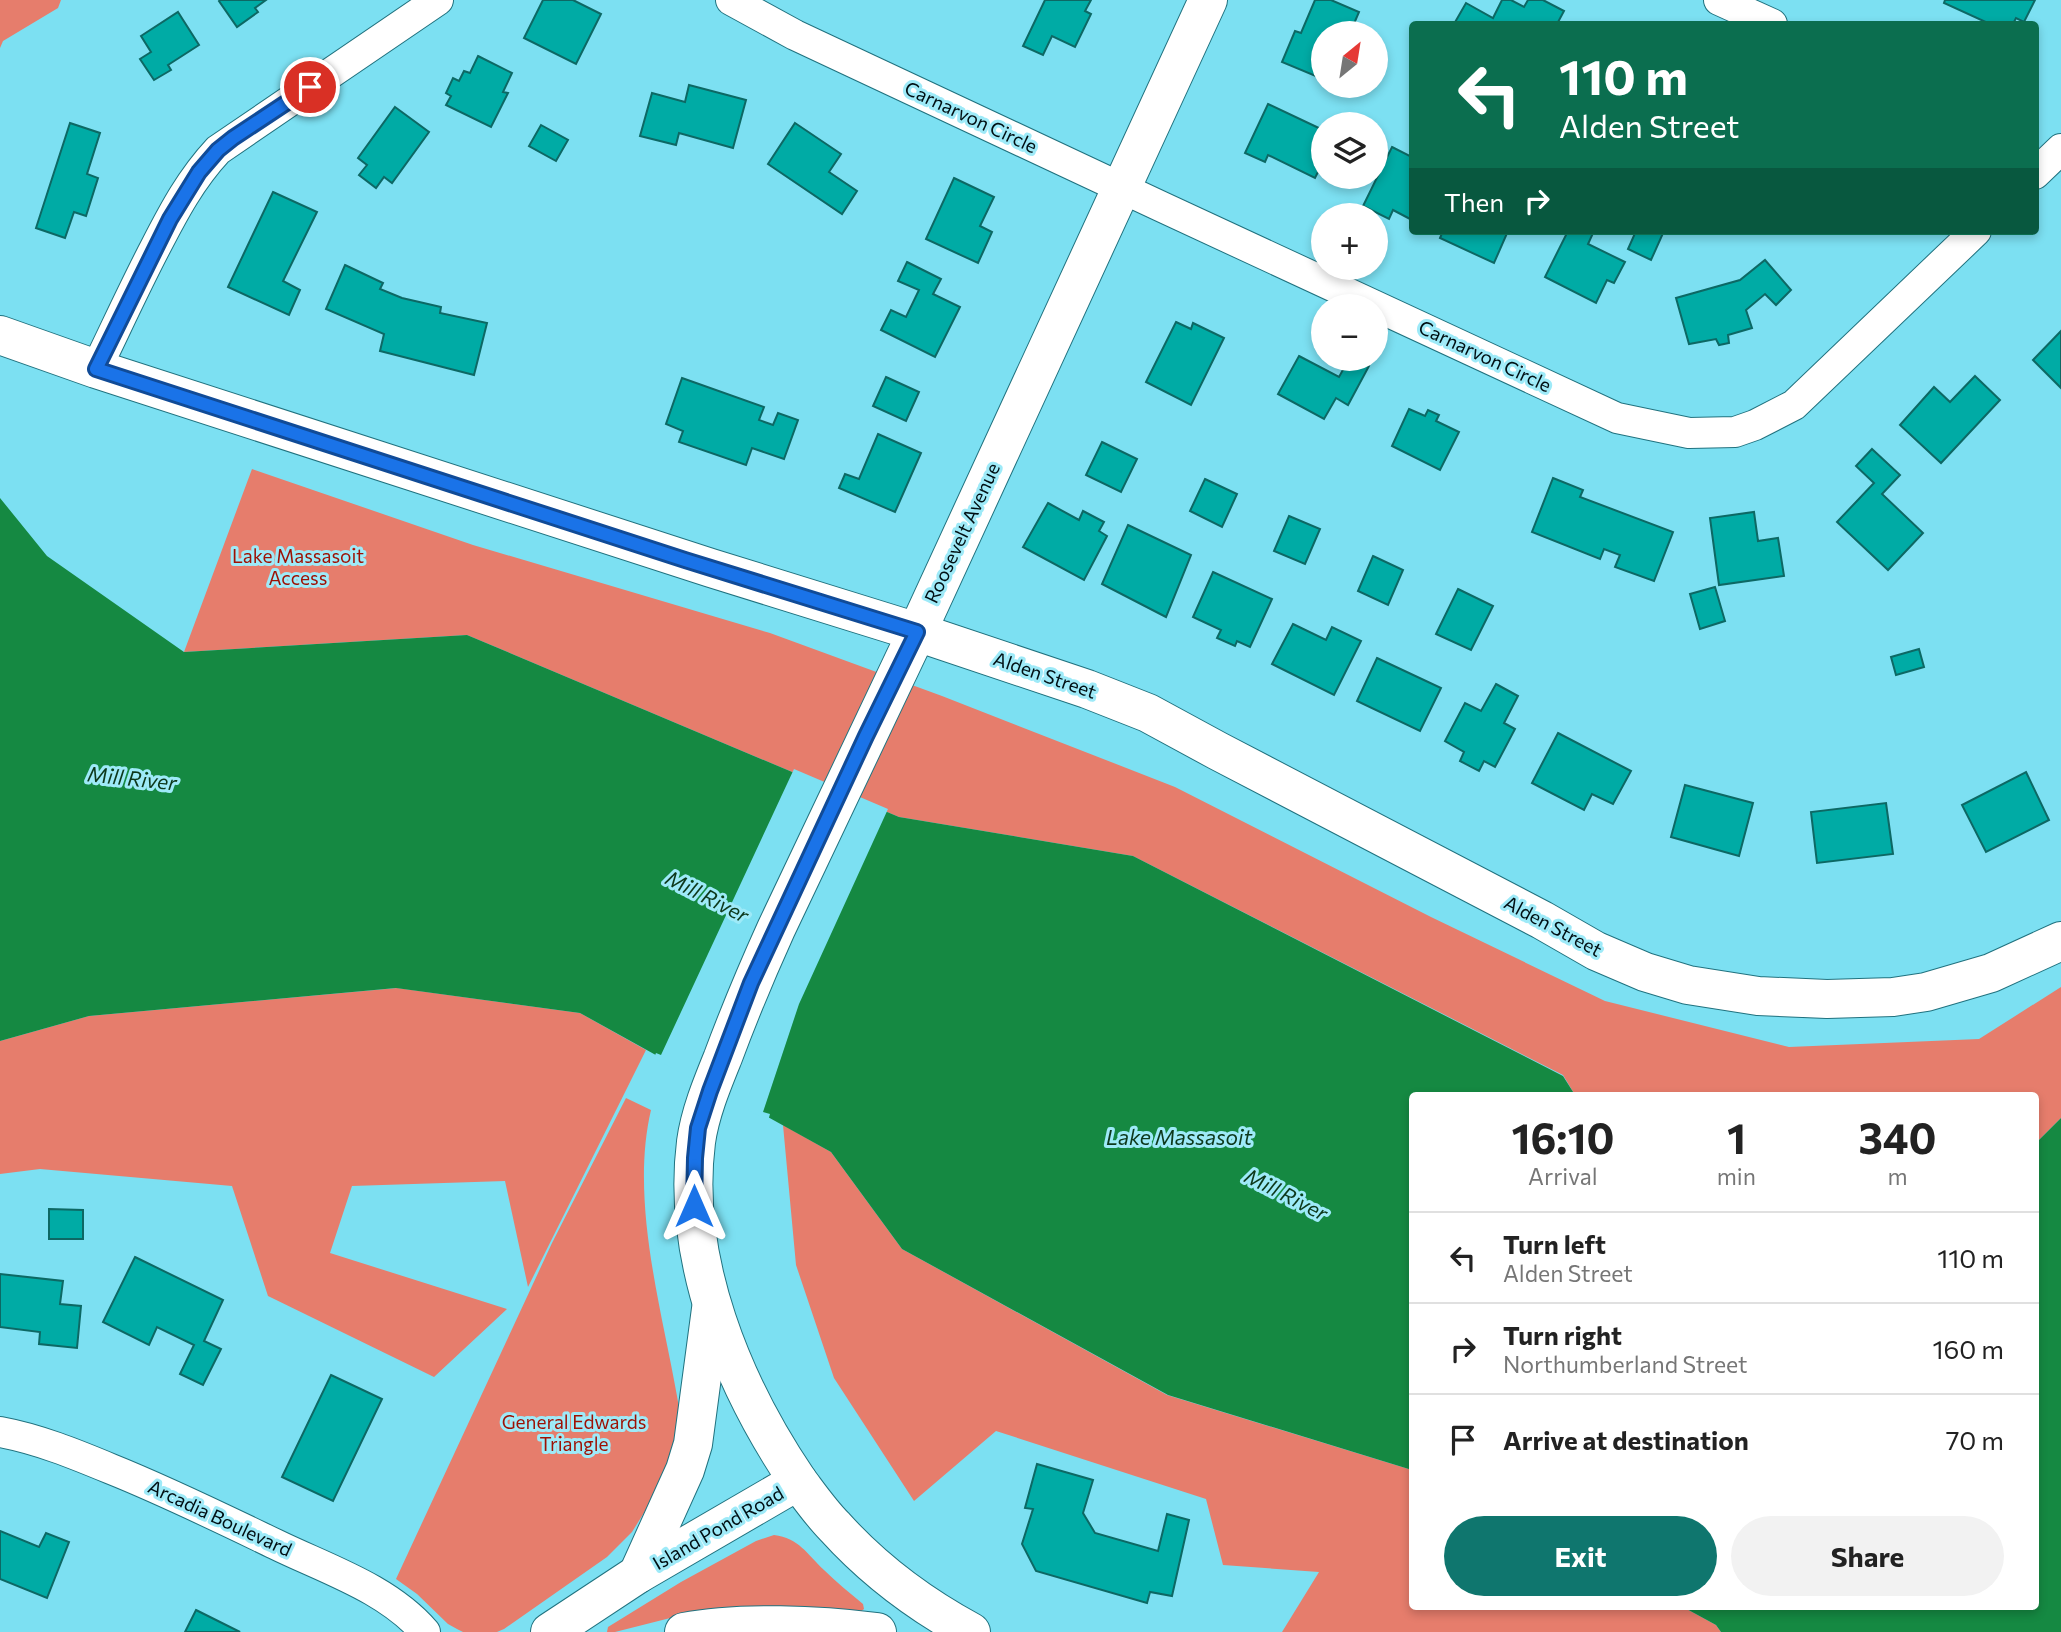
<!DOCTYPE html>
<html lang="en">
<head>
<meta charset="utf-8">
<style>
  :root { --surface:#fff; --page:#f2f2f2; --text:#222; --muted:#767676; --line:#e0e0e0; --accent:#0f766e }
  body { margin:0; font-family:Commissioner,sans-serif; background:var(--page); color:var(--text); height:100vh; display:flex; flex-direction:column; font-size:26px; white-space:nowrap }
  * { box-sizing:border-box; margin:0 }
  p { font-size:23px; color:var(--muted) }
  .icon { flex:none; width:38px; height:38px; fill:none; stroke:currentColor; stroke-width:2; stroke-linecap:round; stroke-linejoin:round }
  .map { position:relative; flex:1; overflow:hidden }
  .panel { position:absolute; left:1409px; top:1092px; width:630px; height:518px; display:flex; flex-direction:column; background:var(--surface); border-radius:7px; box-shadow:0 4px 10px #0003 }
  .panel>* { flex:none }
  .guide { position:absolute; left:1409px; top:21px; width:630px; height:214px; border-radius:7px; box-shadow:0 4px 10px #0003; background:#0b6e4f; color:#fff; overflow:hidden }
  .needle { width:46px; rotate:30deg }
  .fabs { position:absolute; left:1311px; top:21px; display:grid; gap:14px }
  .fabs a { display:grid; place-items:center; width:77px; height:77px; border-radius:50%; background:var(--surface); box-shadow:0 4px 10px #0003; font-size:35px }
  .pin { position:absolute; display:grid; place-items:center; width:60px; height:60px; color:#fff; margin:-30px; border:4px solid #fff; border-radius:50%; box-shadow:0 2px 7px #0007 }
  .me { position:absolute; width:77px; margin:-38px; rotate:0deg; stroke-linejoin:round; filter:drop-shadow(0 0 5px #0008) }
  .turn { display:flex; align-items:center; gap:24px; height:147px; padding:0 35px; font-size:32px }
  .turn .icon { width:91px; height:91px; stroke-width:2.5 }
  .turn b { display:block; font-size:49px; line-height:60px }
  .then { display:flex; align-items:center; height:66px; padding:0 35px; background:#0003; gap:14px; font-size:26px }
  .eta { display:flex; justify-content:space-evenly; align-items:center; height:119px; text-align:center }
  .eta b { font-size:42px; font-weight:700; line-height:49px }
  .primary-button { display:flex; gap:14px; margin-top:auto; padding:14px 35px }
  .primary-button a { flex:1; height:80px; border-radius:42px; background:var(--accent); color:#fff; font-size:28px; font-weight:700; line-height:80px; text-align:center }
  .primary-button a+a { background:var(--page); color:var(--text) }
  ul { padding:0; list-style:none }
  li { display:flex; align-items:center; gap:21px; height:91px; padding:0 35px; border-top:2px solid var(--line) }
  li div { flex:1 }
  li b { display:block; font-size:26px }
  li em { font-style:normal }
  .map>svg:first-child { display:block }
</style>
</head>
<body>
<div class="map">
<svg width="2061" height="1632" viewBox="0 0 2061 1632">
  <rect width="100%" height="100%" fill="#7ce0f2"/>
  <g fill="#e67d6c">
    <path d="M 0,0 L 61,0 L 58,8 L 3,41 L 0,48 Z"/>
    <path d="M 252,469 L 473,545 L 770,633 L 942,696 L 1175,787 L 1431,917 L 1605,1001 L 1789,1047 L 1979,1039 L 2061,987 L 2061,1118 L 2035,1144 L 2035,1096 L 1575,1095 L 1563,1075 L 1133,856 L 899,817 L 467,635 L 184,652 Z"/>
    <path d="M 397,988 L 580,1013 L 646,1050 L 528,1287 L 505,1181 L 352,1186 L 330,1253 L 507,1309 L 434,1377 L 268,1296 L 232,1186 L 40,1169 L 0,1174 L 0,1041 L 89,1016 Z"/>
    <path d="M 626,1098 L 651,1110 C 630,1200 661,1306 677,1396 L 679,1408 L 675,1444 L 652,1500 L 632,1532 L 607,1557 L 504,1629 L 497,1632 L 463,1632 L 457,1629 L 448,1624 L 417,1594 L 396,1579 L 552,1243 Z"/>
    <path d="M 783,1125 L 831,1152 L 902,1249 L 1167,1395 L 1412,1470 L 1412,1606 L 1683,1607 L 1716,1625 L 1721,1632 L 1282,1632 L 1319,1572 L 1223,1565 L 1206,1499 L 996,1431 L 914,1501 L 834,1378 L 796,1265 Z"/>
    <path d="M 774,1535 C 799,1538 807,1554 824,1570 C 836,1582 850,1593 863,1604 L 864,1609 L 860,1612 L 690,1613 L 615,1632 L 607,1632 L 608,1627 L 681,1582 L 756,1541 Z"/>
  </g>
  <g fill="#158942">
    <path d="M 0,498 L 47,556 L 184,652 L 467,635 L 899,817 L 1133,856 L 1563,1076 L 1575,1095 L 1412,1096 L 1412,1470 L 1168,1395 L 902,1249 L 831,1152 L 580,1013 L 396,988 L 89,1016 L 0,1041 Z"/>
    <path d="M 2061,1118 L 2061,1632 L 1721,1632 L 1716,1625 L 1683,1607 L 2035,1606 L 2035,1144 Z"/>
  </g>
  <path fill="#7ce0f2" d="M 794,769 L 888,809 L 799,1004 L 763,1112 L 770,1114 L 768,1121 L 654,1058 L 656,1053 L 661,1055 Z"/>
  <g fill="#00aba5" stroke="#0d6864" stroke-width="2">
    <path d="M 220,0 L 266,0 L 255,8 L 258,12 L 237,27 L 219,1 Z"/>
    <path d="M 543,0 L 573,0 L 601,14 L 576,64 L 524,38 Z"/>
    <path d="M 1045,0 L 1091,0 L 1085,11 L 1091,14 L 1075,47 L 1052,36 L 1043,55 L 1023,46 Z"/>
    <path d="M 1315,0 L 1331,0 L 1359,12 L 1350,33 L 1323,33 L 1323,65 L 1318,77 L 1282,62 L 1295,31 L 1301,33 Z"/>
    <path d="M 1502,0 L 1511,0 L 1524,7 L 1528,0 L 1543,0 L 1564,11 L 1557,24 L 1454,24 L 1466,3 L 1493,18 Z"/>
    <path d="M 1945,0 L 2035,0 L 2024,22 L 2016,18 L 2013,24 L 1990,24 L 1944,3 Z"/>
    <path d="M 178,12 L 199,45 L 168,65 L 171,70 L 154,80 L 140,59 L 151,52 L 141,36 Z"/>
    <path d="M 478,56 L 512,73 L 503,92 L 508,93 L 491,127 L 446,105 L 451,96 L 446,93 L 453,78 L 459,81 L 464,71 L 470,73 Z"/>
    <path d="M 689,85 L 746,100 L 733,148 L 679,133 L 676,145 L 640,136 L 652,93 L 685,102 Z"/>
    <path d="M 1268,104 L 1323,130 L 1323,162 L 1315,178 L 1268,155 L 1265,162 L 1245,153 Z"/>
    <path d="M 395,107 L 429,132 L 392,183 L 384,177 L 376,188 L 359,175 L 367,165 L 358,158 Z"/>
    <path d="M 70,123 L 100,133 L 87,174 L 98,178 L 86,216 L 74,212 L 65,238 L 36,228 Z"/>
    <path d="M 795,123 L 841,154 L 829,172 L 857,191 L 842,214 L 768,164 Z"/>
    <path d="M 541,125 L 568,140 L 556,161 L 529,146 Z"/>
    <path d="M 1392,147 L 1412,157 L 1412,220 L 1393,210 L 1389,219 L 1363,206 Z"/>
    <path d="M 954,178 L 994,197 L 980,226 L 992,232 L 978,263 L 926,239 Z"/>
    <path d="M 273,192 L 317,212 L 283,281 L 300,290 L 289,315 L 228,287 Z"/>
    <path d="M 1443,231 L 1508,231 L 1494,263 L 1440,238 Z"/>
    <path d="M 1568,231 L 1594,231 L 1588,244 L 1625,262 L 1614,283 L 1607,280 L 1596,303 L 1545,277 Z"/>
    <path d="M 1636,231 L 1664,231 L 1651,260 L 1628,249 Z"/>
    <path d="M 1765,260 L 1791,290 L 1776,305 L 1765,294 L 1746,310 L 1752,328 L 1728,335 L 1729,343 L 1719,345 L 1716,339 L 1689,344 L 1676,298 L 1740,280 Z"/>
    <path d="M 907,262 L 941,279 L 933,294 L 960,307 L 935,357 L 881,330 L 891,310 L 906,317 L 919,290 L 898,281 Z"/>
    <path d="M 345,265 L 383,283 L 380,289 L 402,298 L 441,307 L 440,313 L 487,323 L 474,375 L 380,351 L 384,334 L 326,309 Z"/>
    <path d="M 1176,322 L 1191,329 L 1193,323 L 1224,338 L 1191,405 L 1146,382 Z"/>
    <path d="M 2061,331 L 2061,388 L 2033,360 Z"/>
    <path d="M 1299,356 L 1339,377 L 1349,359 L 1356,359 L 1369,366 L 1348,405 L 1336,398 L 1324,419 L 1278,394 Z"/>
    <path d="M 1975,376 L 2000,400 L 1941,463 L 1900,425 L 1934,387 L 1950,402 Z"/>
    <path d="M 886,377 L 919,392 L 906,421 L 873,406 Z"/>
    <path d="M 682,378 L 764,407 L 759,420 L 773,425 L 778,413 L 798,420 L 784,459 L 752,448 L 746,465 L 679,442 L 683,431 L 666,424 Z"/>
    <path d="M 1409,409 L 1425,416 L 1428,410 L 1439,415 L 1436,421 L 1459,432 L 1440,470 L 1392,446 Z"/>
    <path d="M 878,434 L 921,453 L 895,512 L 839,488 L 845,474 L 859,479 Z"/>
    <path d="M 1102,442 L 1137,459 L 1121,492 L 1086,475 Z"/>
    <path d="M 1872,449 L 1900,475 L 1882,494 L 1923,533 L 1888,570 L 1837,522 L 1874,483 L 1856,466 Z"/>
    <path d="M 1553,478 L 1583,490 L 1580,497 L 1673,532 L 1654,581 L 1615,567 L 1620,555 L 1604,549 L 1600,559 L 1532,532 Z"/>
    <path d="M 1205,479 L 1237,494 L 1222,527 L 1190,511 Z"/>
    <path d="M 1048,503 L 1079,520 L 1083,511 L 1104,522 L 1099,531 L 1107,536 L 1084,580 L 1023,547 Z"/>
    <path d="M 1754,512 L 1758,541 L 1778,538 L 1784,576 L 1719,585 L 1710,518 Z"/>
    <path d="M 1289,516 L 1320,529 L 1305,564 L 1274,551 Z"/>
    <path d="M 1128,525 L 1191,555 L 1166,617 L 1102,584 Z"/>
    <path d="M 1373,556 L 1403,570 L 1388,605 L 1358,591 Z"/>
    <path d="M 1213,572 L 1272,599 L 1250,647 L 1237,641 L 1235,646 L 1217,638 L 1221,630 L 1193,617 Z"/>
    <path d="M 1715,587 L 1725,621 L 1700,629 L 1690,594 Z"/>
    <path d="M 1458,589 L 1493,606 L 1471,650 L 1436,634 Z"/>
    <path d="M 1293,624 L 1326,640 L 1332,627 L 1361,641 L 1334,695 L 1272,664 Z"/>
    <path d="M 1919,649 L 1924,667 L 1896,675 L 1891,657 Z"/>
    <path d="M 1377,658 L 1441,688 L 1420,731 L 1357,701 Z"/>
    <path d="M 1496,684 L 1518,696 L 1504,723 L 1515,729 L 1495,767 L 1484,761 L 1479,771 L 1460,761 L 1464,752 L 1445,741 L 1465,703 L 1481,711 Z"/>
    <path d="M 1558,733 L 1631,771 L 1613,804 L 1592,794 L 1584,810 L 1532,783 Z"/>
    <path d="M 2026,772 L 2049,820 L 1986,852 L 1962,805 Z"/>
    <path d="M 1685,785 L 1753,803 L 1739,856 L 1671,837 Z"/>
    <path d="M 1886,803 L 1893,854 L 1817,863 L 1811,812 Z"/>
    <path d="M 49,1209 L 83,1210 L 83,1239 L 49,1239 Z"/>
    <path d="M 135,1257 L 223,1300 L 204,1341 L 221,1349 L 203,1385 L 180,1374 L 194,1345 L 157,1327 L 149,1345 L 103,1322 Z"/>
    <path d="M 0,1274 L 63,1281 L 60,1304 L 81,1306 L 77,1348 L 39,1344 L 40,1332 L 0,1327 Z"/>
    <path d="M 331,1375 L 382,1399 L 333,1501 L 282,1477 Z"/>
    <path d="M 1037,1464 L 1093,1480 L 1083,1513 L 1095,1533 L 1158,1551 L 1167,1514 L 1189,1520 L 1172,1596 L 1150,1592 L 1147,1603 L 1036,1571 L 1022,1544 L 1033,1509 L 1025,1508 Z"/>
    <path d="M 0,1531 L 39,1547 L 46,1533 L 69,1542 L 47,1598 L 0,1579 Z"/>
    <path d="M 196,1610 L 240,1632 L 185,1632 Z"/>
  </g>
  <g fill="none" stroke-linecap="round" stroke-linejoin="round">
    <defs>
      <g id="street">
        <path d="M 731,0 L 795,35 L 1160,206 L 1617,418 L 1689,433 L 1735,432 L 1755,425 L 1794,405 L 1976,231"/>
        <path d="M 1719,0 L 1772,24"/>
        <path d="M 2035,174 L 2061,149"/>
        <path d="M 96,369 C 116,328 135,286 156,246 C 174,211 191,179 218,150 L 438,0"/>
        <path d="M 0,1432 C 38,1439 75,1454 111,1469 C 166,1491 221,1518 275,1544 C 326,1569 387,1588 425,1632"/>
      </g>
      <g id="secondary">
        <path d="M 0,335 L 96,369 L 711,568 L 917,632 L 1087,689 L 1148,713 L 1218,751 L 1542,920 L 1596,951 L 1645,972 L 1688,985 L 1758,996 L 1827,999 L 1893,997 L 1926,992 L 1991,973 L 2061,941"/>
        <path d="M 798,1481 C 810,1497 821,1513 835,1527 C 873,1569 921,1605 971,1632"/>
        <path d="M 684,1632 C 740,1621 820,1625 877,1632"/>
      </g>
      <g id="primary">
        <path d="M 638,1574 L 685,1470 L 693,1444 L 711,1309"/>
        <path d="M 550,1632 L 638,1574 L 798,1481 C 733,1385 681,1260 696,1142 C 700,1113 712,1084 723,1057 C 739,1014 757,971 776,929 C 822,830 869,731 917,632 L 1208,0"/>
      </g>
    </defs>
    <use href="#street" stroke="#21727f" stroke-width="32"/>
    <use href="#secondary" stroke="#21727f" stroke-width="40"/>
    <use href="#primary" stroke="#21727f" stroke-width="40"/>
    <use href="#street" stroke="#fff" stroke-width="30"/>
    <use href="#secondary" stroke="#fff" stroke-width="38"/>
    <use href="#primary" stroke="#fff" stroke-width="38"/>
  </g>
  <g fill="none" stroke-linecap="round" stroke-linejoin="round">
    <defs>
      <path id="route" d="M 310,87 L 233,138 L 218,150 L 199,172 L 170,219 L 96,369 L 685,560 L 917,632 L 866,736 L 751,983 L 710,1091 L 698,1128 L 695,1158 L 694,1206"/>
    </defs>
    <use href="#route" stroke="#114b97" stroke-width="18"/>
    <use href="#route" stroke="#1a73e8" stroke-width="12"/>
  </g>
  <g text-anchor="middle" stroke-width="6" stroke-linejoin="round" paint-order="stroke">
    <g font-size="19" fill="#000f13" stroke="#9eeaf8">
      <text transform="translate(971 117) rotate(25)" y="7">Carnarvon Circle</text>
      <text transform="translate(1485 356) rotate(25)" y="7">Carnarvon Circle</text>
      <text transform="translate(962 533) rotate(-65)" y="7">Roosevelt Avenue</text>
      <text transform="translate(1045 675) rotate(19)" y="7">Alden Street</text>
      <text transform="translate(1553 926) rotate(28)" y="7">Alden Street</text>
      <text transform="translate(220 1518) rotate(25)" y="7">Arcadia Boulevard</text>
      <text transform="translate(718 1528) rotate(-30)" y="7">Island Pond Road</text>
    </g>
    <g font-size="19" fill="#9e1003" stroke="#9eeaf8">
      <text x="298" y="563">Lake Massasoit<tspan x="298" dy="22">Access</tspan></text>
      <text x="574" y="1429">General Edwards<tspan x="574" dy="22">Triangle</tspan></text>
    </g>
    <g font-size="21" font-style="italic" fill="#0d381b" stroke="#9eeaf8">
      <text transform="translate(132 779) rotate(6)" y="7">Mill River</text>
      <text transform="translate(707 897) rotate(27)" y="7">Mill River</text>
      <text x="1179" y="1145">Lake Massasoit</text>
      <text transform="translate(1286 1195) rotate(27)" y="7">Mill River</text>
    </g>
  </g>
</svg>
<div class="fabs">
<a><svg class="needle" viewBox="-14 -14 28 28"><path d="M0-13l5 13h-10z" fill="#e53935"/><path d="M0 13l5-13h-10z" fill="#767676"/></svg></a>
<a><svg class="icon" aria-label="layers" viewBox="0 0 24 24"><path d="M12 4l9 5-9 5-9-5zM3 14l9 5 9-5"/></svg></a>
<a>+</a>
<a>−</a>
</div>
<div class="pin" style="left:310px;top:87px;background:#d93025"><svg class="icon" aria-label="arrive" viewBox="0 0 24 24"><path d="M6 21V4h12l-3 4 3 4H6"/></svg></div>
<svg class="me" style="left:694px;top:1206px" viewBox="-20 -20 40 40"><path d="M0-17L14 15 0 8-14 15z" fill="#1a73e8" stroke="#fff" stroke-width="4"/></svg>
<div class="guide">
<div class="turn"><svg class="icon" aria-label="left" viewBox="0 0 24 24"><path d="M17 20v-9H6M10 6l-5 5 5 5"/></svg><div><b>110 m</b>Alden Street</div></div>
<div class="then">Then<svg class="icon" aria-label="right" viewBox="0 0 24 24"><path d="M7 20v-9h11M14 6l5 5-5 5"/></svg></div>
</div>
<section class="panel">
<div class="eta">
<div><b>16:10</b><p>Arrival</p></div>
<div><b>1</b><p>min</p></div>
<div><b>340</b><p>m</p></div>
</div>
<ul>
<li><svg class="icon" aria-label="left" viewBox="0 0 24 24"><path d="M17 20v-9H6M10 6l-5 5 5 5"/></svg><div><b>Turn left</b><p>Alden Street</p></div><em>110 m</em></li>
<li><svg class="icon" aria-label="right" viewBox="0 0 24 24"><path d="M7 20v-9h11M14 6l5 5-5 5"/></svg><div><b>Turn right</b><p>Northumberland Street</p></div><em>160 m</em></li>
<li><svg class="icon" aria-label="arrive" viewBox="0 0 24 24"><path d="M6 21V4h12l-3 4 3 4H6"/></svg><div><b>Arrive at destination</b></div><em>70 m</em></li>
</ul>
<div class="primary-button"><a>Exit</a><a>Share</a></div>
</section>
</div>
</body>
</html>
